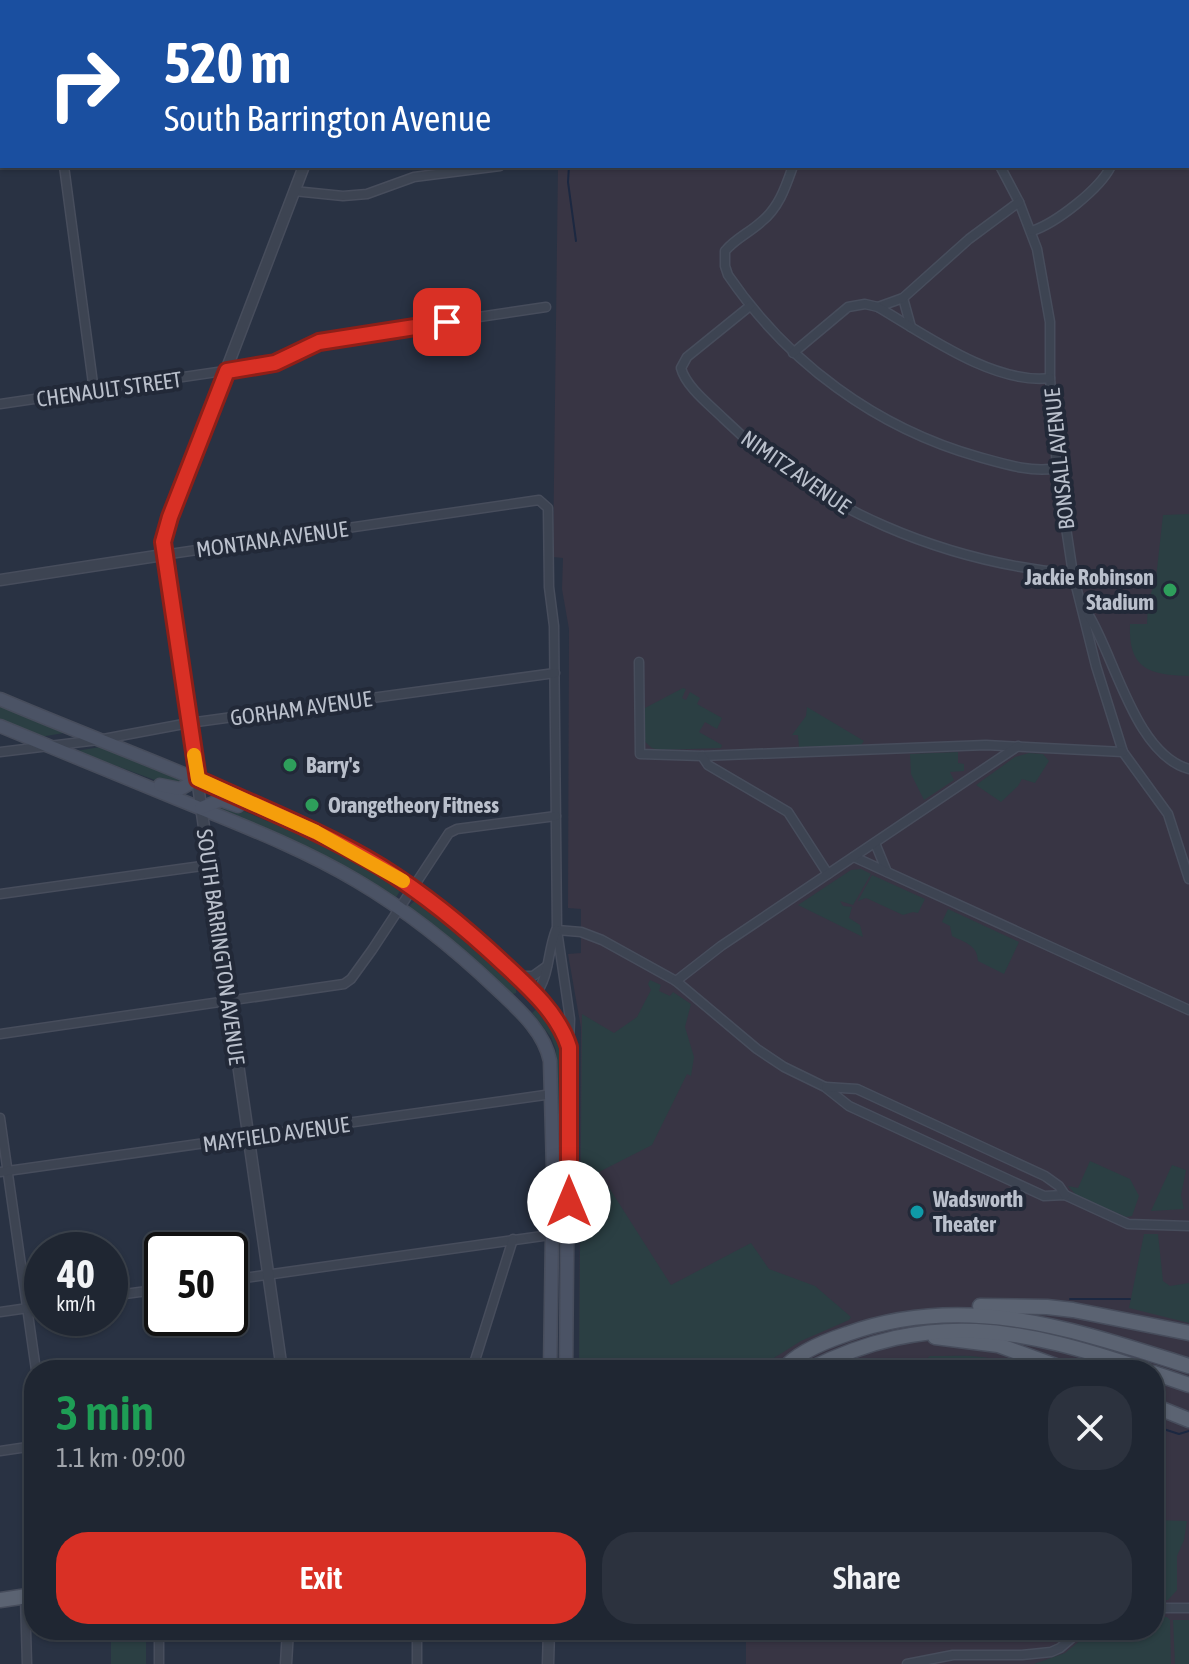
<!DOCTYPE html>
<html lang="en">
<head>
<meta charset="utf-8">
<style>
  :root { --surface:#1f2632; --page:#2c323e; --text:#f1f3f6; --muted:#a1a5ac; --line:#3c434d; --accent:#d93025 }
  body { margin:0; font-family:"Asap Condensed",sans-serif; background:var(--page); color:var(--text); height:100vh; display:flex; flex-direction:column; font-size:30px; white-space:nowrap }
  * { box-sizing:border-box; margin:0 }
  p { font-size:26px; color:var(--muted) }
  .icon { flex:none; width:44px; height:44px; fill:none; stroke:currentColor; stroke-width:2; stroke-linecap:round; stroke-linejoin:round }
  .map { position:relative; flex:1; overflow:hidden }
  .details { position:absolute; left:24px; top:1360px; width:1140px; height:280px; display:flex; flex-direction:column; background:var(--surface); border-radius:32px; box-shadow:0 2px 6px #0004,0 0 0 2px var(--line) }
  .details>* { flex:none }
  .top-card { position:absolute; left:0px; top:0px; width:1190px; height:168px; box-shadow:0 2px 6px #0004,0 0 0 2px var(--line); background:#1a4fa0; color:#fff; overflow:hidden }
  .speed { position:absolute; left:24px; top:1232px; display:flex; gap:16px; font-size:40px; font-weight:700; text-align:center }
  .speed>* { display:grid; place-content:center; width:104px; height:104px; border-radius:50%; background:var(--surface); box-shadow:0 2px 6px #0004,0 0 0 2px var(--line); line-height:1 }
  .speed small { font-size:20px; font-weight:400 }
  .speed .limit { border:4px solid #111; border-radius:12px; background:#fff; color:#111 }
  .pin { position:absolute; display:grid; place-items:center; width:68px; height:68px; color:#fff; margin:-34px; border-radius:16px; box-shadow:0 4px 12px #0006 }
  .me { position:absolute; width:88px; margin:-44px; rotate:0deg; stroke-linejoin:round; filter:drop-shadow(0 0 6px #0008) }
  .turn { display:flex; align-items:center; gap:28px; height:168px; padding:0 32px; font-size:36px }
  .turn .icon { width:104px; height:104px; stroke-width:2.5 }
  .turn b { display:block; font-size:56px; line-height:68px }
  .round { display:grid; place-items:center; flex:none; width:84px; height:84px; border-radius:32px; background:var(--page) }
  .head { display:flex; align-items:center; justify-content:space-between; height:136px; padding:0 32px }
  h1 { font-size:48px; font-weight:600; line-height:60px; color:#1e9e55 }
  .primary-button { display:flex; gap:16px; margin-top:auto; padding:16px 32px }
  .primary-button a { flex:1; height:92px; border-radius:32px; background:var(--accent); color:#fff; font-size:32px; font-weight:600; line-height:92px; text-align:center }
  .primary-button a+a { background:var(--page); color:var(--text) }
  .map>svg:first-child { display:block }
</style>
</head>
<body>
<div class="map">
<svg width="1189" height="1664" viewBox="0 0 1189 1664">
  <rect width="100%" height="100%" fill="#293243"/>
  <path fill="#383544" d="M 560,0 L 1189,0 L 1189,1664 L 746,1664 L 746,1630 L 1154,1630 L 1154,1370 L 579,1370 L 581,1028 L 568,954 L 581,953 L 581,909 L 568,908 L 569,629 L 562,589 L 563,558 L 553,557 L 558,166 L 1188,166 L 1188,2 Z"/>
  <g fill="#2b3f43">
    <path d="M 1189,514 L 1189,676 C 1149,675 1128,669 1130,624 L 1147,624 L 1148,603 L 1156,578 L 1163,515 Z"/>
    <path d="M 683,688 L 686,689 L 682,698 L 686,700 L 690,692 L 700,698 L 697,704 L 722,718 L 717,729 L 705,722 L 699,732 L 722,745 L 721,748 L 659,750 L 652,748 L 643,740 L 645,708 Z"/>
    <path d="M 0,705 L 64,732 L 64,733 L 40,737 L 0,720 Z"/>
    <path d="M 807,707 L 864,741 L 861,745 L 799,747 L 798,735 L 792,735 L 806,716 Z"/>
    <path d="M 100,747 L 185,782 L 171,786 L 76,751 Z"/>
    <path d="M 958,752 L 958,763 L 964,764 L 964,771 L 950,772 L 954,780 L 924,800 L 911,774 L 910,754 Z"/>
    <path d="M 1029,753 L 1043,754 L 1049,761 L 1035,783 L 1022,779 L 1018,786 L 1001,802 L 976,785 L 1015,757 Z"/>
    <path d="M 229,805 L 267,821 L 292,826 L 326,843 L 402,888 L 395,899 L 214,809 L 212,806 Z"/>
    <path d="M 861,869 L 871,874 L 853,905 L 840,901 L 843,906 L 852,907 L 849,918 L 860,925 L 863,937 L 798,905 L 851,870 Z"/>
    <path d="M 872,875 L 925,899 L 918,913 L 913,912 L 903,915 L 866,898 L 858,901 Z"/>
    <path d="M 418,898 L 485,952 L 516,983 L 516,993 L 510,995 L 410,909 L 409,906 Z"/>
    <path d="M 948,909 L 1019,942 L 1004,974 L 978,961 C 977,945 966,943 952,936 L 950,926 L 942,922 Z"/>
    <path d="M 650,980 L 661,985 L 659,991 L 670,996 L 673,992 L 691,1004 L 685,1027 L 694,1057 L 691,1076 L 687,1074 L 652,1145 L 599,1172 L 671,1285 L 751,1243 L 769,1269 L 815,1286 L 851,1317 L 849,1320 L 801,1341 L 755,1370 L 579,1370 L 582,1014 L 614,1033 L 637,1017 L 651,990 L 648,984 Z"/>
    <path d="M 539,1007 L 556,1029 L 561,1048 L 559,1215 L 555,1215 L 556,1050 L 551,1037 L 532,1013 Z"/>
    <path d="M 1090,1161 L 1130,1179 L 1139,1196 L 1132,1216 L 1126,1217 L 1076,1195 L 1068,1186 L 1078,1188 Z"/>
    <path d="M 1172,1165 L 1186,1170 L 1181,1195 L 1184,1209 L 1151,1211 Z"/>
    <path d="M 1144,1234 L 1158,1234 L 1163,1281 L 1170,1286 L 1189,1283 L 1189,1323 L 1129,1308 Z"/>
    <path d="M 930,1356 C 957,1356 988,1353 1013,1366 L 1014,1370 L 927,1370 L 925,1360 Z"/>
    <path d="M 880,1359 L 903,1359 L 910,1363 L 911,1370 L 846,1370 Z"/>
    <path d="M 1154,1520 L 1187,1521 L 1184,1540 L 1177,1556 L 1177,1590 L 1168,1600 L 1154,1600 Z"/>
    <path d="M 1154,1617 L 1167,1617 L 1170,1620 L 1171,1664 L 1034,1664 L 1065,1653 L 1093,1630 L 1154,1630 Z"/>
    <path d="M 1173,1620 L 1189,1620 L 1189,1664 L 1175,1664 Z"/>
    <rect x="111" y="1630" width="35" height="34"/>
  </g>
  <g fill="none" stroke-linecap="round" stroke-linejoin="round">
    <g stroke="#1c2841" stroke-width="2">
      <path d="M 569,166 L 568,182 L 576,241"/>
      <path d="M 1070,1299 L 1130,1299"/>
      <path d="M 1154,1426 L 1179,1434 L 1189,1431"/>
    </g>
    <defs>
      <g id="minor">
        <path d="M 233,2 L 242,2"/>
        <path d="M 951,2 L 954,0"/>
        <path d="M 1156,2 L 1157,0"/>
        <path d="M 64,166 L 94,391"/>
        <path d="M 793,166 C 786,186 779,208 761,222 C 749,233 736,238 725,251 L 725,266 L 728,275 C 788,363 876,428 979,457 C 1004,464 1032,473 1057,468"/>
        <path d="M 1000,166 L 1019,202 L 1037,249 L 1050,322 L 1050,378 L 1057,468 L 1073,574 L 1096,666 L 1123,752 L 1168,814 L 1189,879"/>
        <path d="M 294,191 L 343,196 L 367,194 L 414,177 L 500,166"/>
        <path d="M 1032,231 C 1056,223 1100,189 1111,166"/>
        <path d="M 903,298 L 911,327"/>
        <path d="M 750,306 L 687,357 L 681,368 C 686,387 710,405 724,419 C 817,510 944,562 1073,574"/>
        <path d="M 878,307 L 903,298 L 969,239 L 1019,202"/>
        <path d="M 793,353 L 848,307 L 865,304 L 878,307 C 924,334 994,385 1050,378"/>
        <path d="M 0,404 L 271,364 L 308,346 L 331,339 L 546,307"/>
        <path d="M 163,555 L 539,500 L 548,508 L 549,587 L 554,626 L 557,930 L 570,1019 L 569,1043"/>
        <path d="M 1088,614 C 1115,657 1135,754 1189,769"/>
        <path d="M 639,662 L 640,754 L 702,756 L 986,745 L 1123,752"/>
        <path d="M 0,752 L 98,740 L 189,723 L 555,673"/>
        <path d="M 702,756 L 708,765 L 788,812 L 828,874"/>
        <path d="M 875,843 L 887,872"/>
        <path d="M 854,857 L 1189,1010"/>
        <path d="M 0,894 L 209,865"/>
        <path d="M 557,930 L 581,932 L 602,940 L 676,981 L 757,1049 L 784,1067 L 825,1087 L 849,1106 L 1044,1196 L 1065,1195 L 1128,1224 L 1189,1226"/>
        <path d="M 517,976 L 533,976 L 547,966"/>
        <path d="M 676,981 L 721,946 L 1018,746"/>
        <path d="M 535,995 C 550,976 547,953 556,930"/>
        <path d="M 0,1034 L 344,984 L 351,979 L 372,950 L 449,833 L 457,829 L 556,816"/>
        <path d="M 826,1087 L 857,1089 L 1045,1176 L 1059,1186 L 1065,1195"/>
        <path d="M 0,1118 L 36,1370"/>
        <path d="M 0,1172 L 552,1094"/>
        <path d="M 230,1280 L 557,1234"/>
        <path d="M 110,1296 L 162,1289"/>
        <path d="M 0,1312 L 42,1306"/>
        <path d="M 472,1370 L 513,1239"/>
        <path d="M 1024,1370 L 1024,1369"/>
        <path d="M 0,1451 L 34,1446"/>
        <path d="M 25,1596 L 27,1664"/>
        <path d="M 1154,1608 L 1189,1608"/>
        <path d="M 159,1664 L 159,1630"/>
        <path d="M 417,1664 L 417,1630"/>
        <path d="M 907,1664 L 953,1655 L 1022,1655 L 1051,1652 L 1060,1648 L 1081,1630"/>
      </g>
      <g id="tertiary">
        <path d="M 365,2 L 366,0"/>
        <path d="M 0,580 L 163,555"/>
        <path d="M 282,1370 L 163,542 L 170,517 L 304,166"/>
        <path d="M 286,1664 L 288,1630"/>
        <path d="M 548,1664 L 549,1630"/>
      </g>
      <g id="secondary">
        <path d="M 0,699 C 82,734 166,765 247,801 C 305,827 362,852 414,888 C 446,910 475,936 503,962 C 528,986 559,1013 569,1047 L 566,1370"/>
        <path d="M 0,726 C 58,750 116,774 175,798 C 236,823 300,847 357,881 C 408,911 454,948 497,989 C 518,1009 544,1031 550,1061 L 553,1169 L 550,1370"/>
        <path d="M 160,785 L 180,789 L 198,779"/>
        <path d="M 201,808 L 221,800 L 238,806"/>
      </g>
      <g id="primary">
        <path d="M 980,1306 L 1047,1307 L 1073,1310 L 1189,1333"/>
        <path d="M 935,1337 L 998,1345 L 1067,1370"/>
        <path d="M 783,1370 C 797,1352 826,1341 847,1334 C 966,1291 1075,1330 1189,1366"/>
        <path d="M 808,1370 C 932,1308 1020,1328 1146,1370"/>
        <path d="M 1154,1373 L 1189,1385"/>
        <path d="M 1154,1406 L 1189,1420"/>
        <path d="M 0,1600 L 34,1595"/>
      </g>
    </defs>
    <use href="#minor" stroke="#474d5c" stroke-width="11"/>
    <use href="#tertiary" stroke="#474d5c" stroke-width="13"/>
    <use href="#secondary" stroke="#474d5c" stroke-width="15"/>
    <use href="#primary" stroke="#474d5c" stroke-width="17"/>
    <use href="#minor" stroke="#3d4452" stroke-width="8"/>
    <use href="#tertiary" stroke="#3d4452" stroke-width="10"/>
    <use href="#secondary" stroke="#4b5365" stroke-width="12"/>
    <use href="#primary" stroke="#5b6372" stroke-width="14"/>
  </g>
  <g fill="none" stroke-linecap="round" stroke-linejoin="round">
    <defs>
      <path id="route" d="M 447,322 L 319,342 L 275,363 L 227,371 L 170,517 L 163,542 L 198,779 C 259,807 323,832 381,867 C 426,895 467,929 506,966 C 531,989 559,1015 569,1047 L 569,1202"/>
    </defs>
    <use href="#route" stroke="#8d1f18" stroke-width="20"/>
    <use href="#route" stroke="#d93025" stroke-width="14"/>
    <path stroke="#f59e0b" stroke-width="14" d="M 194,755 L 198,779 L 316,832 L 403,881"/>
  </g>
  <g fill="#2e9e5b" stroke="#222938" stroke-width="3">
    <circle cx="1170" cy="590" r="8"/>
    <circle cx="290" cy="765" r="8"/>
    <circle cx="312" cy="805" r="8"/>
  </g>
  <circle fill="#0f9aa8" stroke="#222938" stroke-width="3" cx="917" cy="1212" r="8"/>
  <g text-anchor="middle" stroke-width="8" stroke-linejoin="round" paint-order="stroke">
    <g font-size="22" fill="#bac0cc" stroke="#222938">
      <text transform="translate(109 389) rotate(-8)" y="8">CHENAULT STREET</text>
      <text transform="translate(1059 459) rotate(-96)" y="8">BONSALL AVENUE</text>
      <text transform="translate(796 472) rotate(35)" y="8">NIMITZ AVENUE</text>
      <text transform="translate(272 539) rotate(-8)" y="8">MONTANA AVENUE</text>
      <text transform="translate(301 708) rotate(-8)" y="8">GORHAM AVENUE</text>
      <text transform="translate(221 947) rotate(82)" y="8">SOUTH BARRINGTON AVENUE</text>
      <text transform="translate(276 1134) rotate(-8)" y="8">MAYFIELD AVENUE</text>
    </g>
    <g font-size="22" font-weight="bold" fill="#bac0cc" stroke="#222938" text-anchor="start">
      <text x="1154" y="585" text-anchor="end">Jackie Robinson<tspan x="1154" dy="25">Stadium</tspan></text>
      <text x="306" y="773">Barry's</text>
      <text x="328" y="813">Orangetheory Fitness</text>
      <text x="933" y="1207">Wadsworth<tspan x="933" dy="25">Theater</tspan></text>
    </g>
  </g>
</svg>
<div class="speed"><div>40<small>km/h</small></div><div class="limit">50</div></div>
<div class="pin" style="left:447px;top:322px;background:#d93025"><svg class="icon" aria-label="arrive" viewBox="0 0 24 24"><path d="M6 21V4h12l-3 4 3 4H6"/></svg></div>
<svg class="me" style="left:569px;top:1202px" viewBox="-20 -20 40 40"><circle r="19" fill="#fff"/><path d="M0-13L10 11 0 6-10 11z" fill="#d93025"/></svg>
<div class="top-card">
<div class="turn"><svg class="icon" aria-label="right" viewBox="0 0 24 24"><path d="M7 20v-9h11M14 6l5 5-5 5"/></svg><div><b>520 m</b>South Barrington Avenue</div></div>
</div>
<section class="details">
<div class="head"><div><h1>3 min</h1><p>1.1 km · 09:00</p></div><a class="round"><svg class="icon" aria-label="close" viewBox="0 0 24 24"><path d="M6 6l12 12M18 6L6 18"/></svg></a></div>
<div class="primary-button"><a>Exit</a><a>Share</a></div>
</section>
</div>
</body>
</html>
